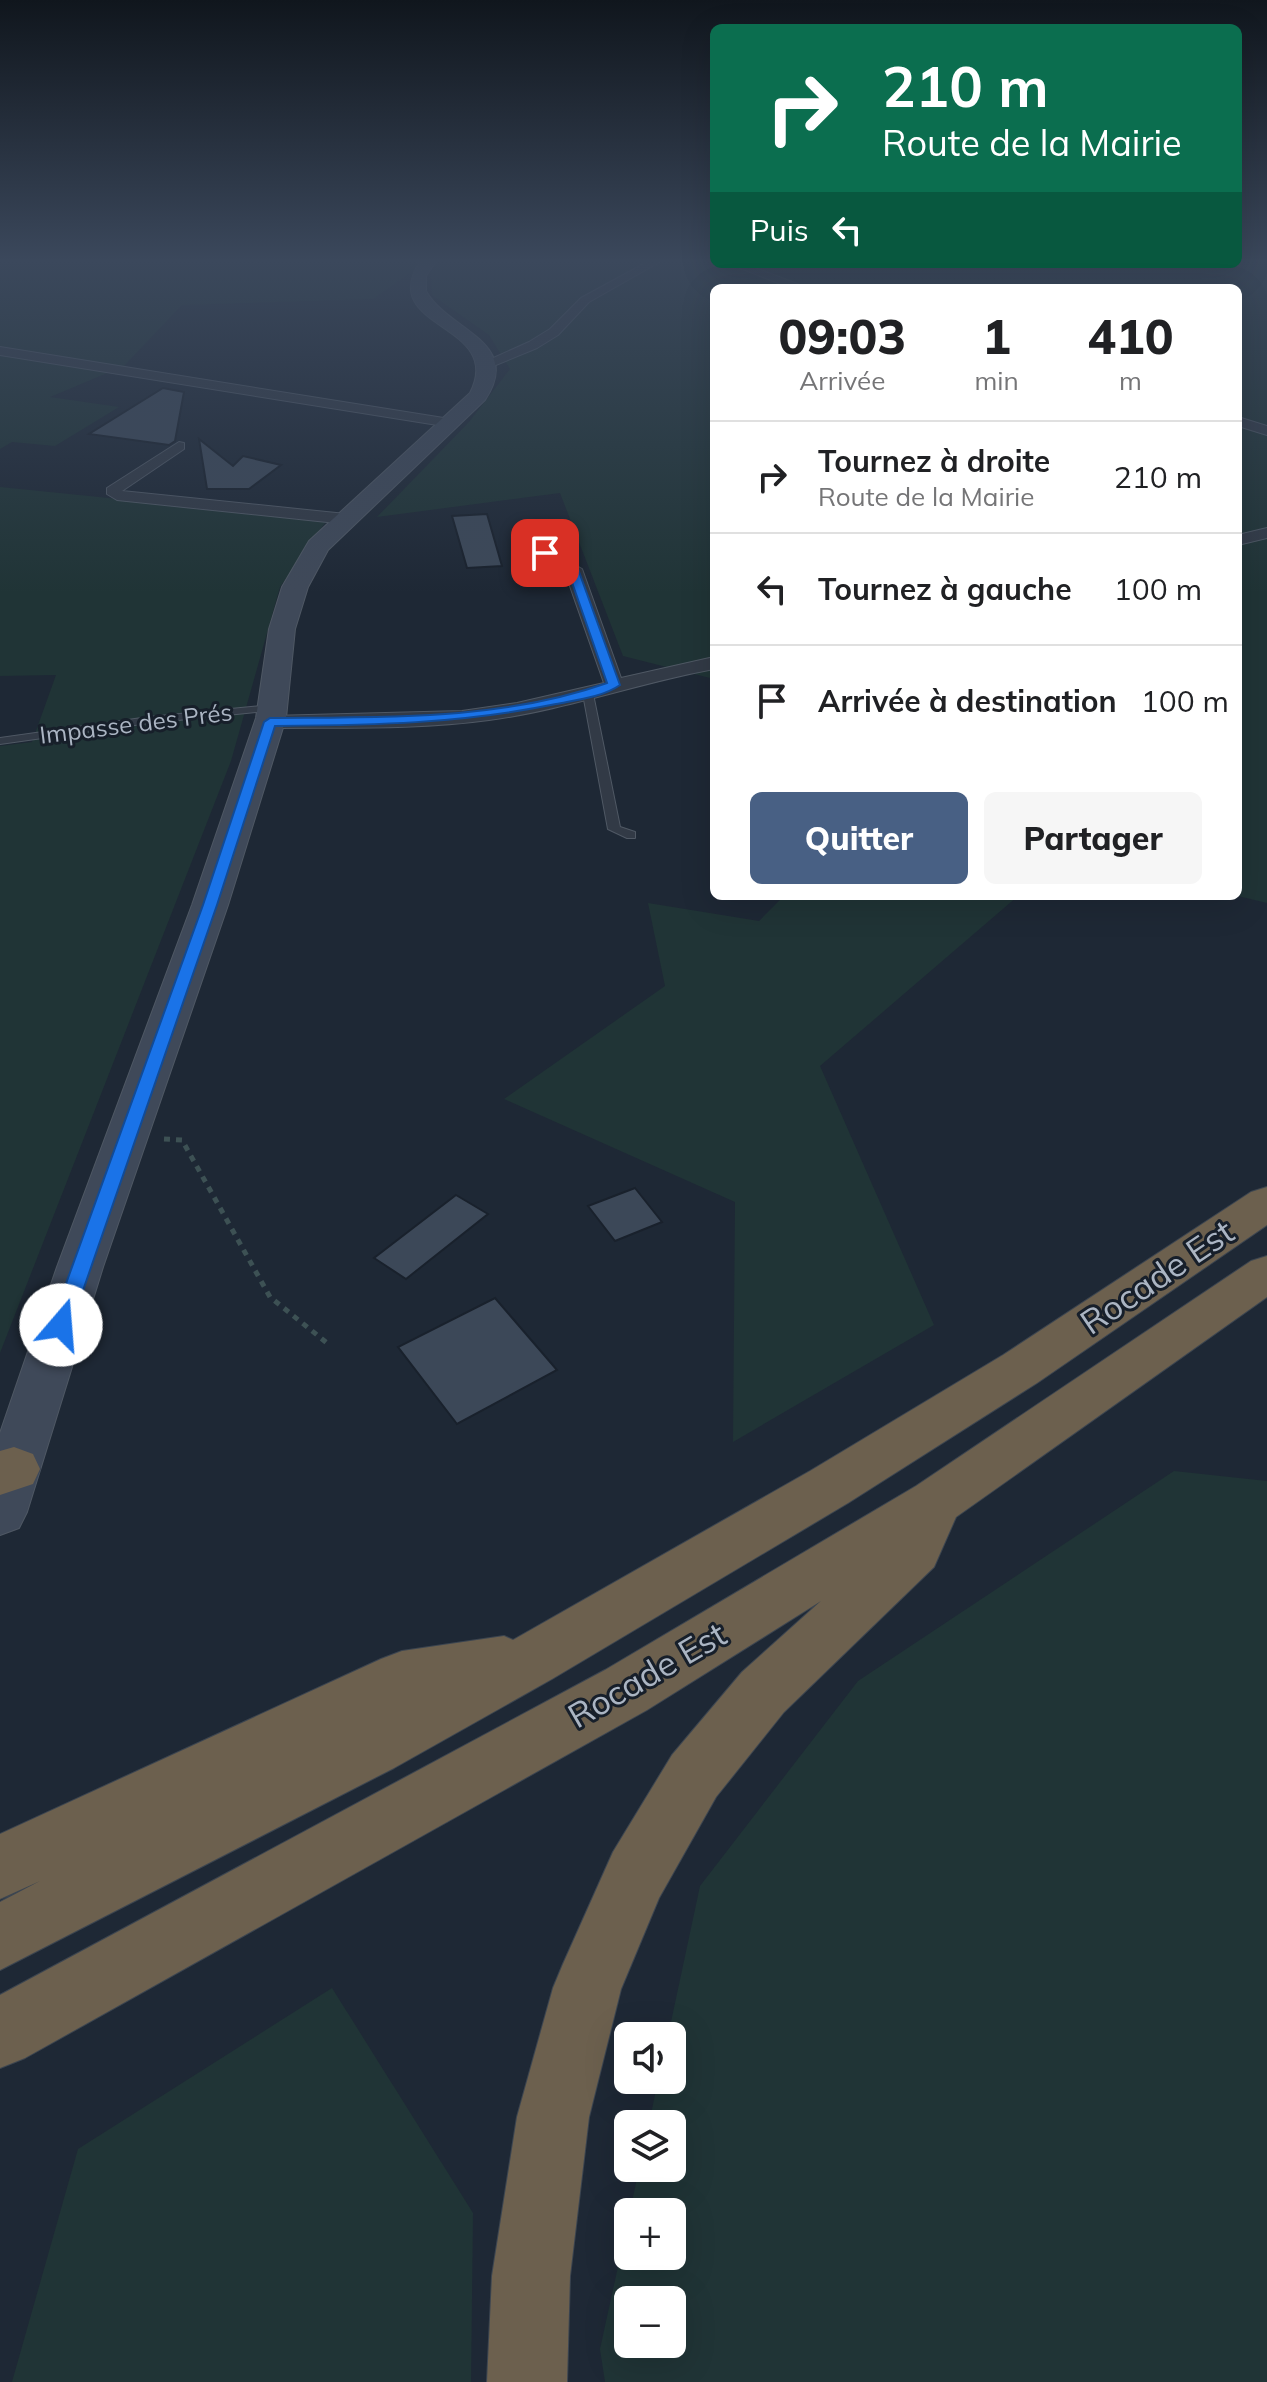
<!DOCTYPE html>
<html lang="fr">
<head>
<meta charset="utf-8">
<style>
  :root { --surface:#fff; --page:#f6f6f6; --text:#202124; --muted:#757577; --line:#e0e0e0; --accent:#486084 }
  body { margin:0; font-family:Mulish,sans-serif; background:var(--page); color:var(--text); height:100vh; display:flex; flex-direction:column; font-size:30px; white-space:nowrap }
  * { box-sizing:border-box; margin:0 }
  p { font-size:26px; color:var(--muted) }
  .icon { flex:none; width:44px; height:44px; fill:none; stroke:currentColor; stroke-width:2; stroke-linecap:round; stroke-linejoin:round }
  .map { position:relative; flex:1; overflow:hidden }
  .panel { position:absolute; left:710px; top:284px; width:532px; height:616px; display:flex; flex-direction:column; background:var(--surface); border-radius:12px; box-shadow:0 8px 32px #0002 }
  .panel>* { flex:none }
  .hud { position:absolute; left:710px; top:24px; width:532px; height:244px; border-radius:12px; box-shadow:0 8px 32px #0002; background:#0b6e4f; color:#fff; overflow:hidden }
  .buttons { position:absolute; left:614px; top:2022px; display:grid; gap:16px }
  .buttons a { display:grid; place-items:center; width:72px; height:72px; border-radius:12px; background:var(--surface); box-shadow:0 8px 32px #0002; font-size:40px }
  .pin { position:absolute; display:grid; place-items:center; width:68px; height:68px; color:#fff; margin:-34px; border-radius:16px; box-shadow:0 4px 12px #0006 }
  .me { position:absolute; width:88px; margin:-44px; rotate:18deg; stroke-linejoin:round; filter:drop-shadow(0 0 6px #0008) }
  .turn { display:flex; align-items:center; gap:28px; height:168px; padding:0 40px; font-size:36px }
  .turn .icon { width:104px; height:104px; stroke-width:2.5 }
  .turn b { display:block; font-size:56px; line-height:68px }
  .then { display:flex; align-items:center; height:76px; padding:0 40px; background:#0003; gap:16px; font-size:30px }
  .eta { display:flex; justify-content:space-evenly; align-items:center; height:136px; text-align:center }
  .eta b { font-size:48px; font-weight:800; line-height:56px }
  .button { display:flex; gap:16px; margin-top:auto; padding:16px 40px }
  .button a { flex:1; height:92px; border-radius:12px; background:var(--accent); color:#fff; font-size:32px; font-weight:800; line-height:92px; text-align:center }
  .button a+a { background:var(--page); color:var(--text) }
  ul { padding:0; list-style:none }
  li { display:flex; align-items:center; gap:24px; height:112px; padding:0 40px; border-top:2px solid var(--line) }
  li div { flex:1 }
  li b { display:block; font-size:30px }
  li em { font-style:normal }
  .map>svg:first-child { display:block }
</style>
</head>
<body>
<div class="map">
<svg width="1267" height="2382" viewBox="0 0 1267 2382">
  <rect width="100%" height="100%" fill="#1e2835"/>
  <g fill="#203436" fill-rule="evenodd">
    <path d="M 0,260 L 422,260 L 410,273 L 373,299 L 182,305 L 124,366 L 50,397 L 119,407 L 55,446 L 12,442 L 0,449 Z"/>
    <path d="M 440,260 L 714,260 L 714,264 L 1238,264 L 1238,260 L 1267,260 L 1267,903 L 1238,896 L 1238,288 L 714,288 L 714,679 L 623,656 L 560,493 L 377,517 L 469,422 L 510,369 L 489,335 L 432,295 L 431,272 Z"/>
    <path d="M 0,487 L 327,520 L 280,587 L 231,761 L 0,1353 L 0,746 L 32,742 L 56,675 L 0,676 Z"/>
    <path d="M 784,896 L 1018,896 L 820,1066 L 934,1325 L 733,1442 L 735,1202 L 504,1099 L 665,986 L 648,903 L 759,921 Z"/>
    <path d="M 1174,1471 L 1267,1481 L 1267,2382 L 605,2382 L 600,2349 L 628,2221 L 628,2256 L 672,2256 L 672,2212 L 630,2212 L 639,2168 L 672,2168 L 672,2124 L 649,2124 L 658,2080 L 672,2080 L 672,2036 L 668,2036 L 700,1886 L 858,1681 ZM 628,2300 L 672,2300 L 672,2344 L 628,2344 Z"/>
    <path d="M 332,1988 L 473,2213 L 471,2382 L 12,2382 L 78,2149 Z"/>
  </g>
  <g fill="#3c4858" stroke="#19212c" stroke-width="2">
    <path d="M 163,388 L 184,392 L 175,441 L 169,445 L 89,434 Z"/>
    <path d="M 199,439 L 233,466 L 243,456 L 281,465 L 249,489 L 207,489 Z"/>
    <path d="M 487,514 L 502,566 L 467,568 L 452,516 Z"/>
    <path d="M 635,1188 L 662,1222 L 615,1241 L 588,1206 Z"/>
    <path d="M 456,1195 L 488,1214 L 406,1279 L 374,1258 Z"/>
    <path d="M 495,1298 L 557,1370 L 457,1424 L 398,1347 Z"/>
  </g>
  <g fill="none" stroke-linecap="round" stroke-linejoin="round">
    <defs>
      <g id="lane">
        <path d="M 588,691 L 593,694 L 620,827 L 635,832 L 635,838 L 627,838 L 608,829 L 583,694 Z"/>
        <path d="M 272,705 L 276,706 L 276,710 L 149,723 L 0,744 L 0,738 L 149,717 Z"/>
      </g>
      <g id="street">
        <path d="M 651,260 L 663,260 L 589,302 L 558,335 L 537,348 L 491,367 L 480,364 L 529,342 L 550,329 L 581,298 Z"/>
        <path d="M 730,264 L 745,264 L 808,288 L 791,288 Z"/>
        <path d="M 0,347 L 450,419 L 457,423 L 450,427 L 0,355 Z"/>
        <path d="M 1238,417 L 1267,426 L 1267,435 L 1238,426 Z"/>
        <path d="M 179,442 L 184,443 L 184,449 L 122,491 L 346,514 L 354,519 L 346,524 L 117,500 L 107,494 L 107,488 Z"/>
        <path d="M 1267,528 L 1267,538 L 1238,545 L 1238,535 Z"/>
        <path d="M 545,548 L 582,569 L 621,678 L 714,657 L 714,669 C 638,683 565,710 489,720 C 416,730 343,727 270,728 L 260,722 L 270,716 L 462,711 L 517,703 L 604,683 L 565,572 L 537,553 Z"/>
      </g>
      <path id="secondary" d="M 421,260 L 437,260 L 426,276 L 426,291 C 448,331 524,341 485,400 L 328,550 L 308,587 L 295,629 L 286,718 L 228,905 L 103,1267 L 27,1512 L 19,1528 L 0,1535 L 0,1433 L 57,1267 L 192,905 L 256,718 L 269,629 L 282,587 L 309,541 L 470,393 C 506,322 374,330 421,260 Z"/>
      <g id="highway">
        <path d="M 1267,1187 L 1267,1225 L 1037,1383 L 848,1503 L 552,1679 L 394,1768 L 0,1970 L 0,1902 L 40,1881 L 0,1899 L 0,1834 L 381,1659 L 402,1651 L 504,1636 L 513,1640 L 810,1471 L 1003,1355 L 1251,1192 Z"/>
        <path d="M 1267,1256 L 1267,1297 L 956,1517 L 934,1567 L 784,1712 L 716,1797 L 659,1898 L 621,1989 L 589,2117 L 570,2276 L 567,2382 L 487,2382 L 492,2276 L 517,2117 L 553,1988 L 563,1964 L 613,1852 L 672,1755 L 742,1672 L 821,1601 L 647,1710 L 25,2058 L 0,2068 L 0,1995 L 605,1670 L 916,1486 L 1251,1261 Z"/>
        <path d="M 14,1447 L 33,1454 L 40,1469 L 33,1484 L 0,1495 L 0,1451 Z"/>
      </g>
    </defs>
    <use href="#lane" stroke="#4f5864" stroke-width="2"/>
    <use href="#street" stroke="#4f5864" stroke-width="2"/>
    <use href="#secondary" stroke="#4f5864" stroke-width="2"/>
    <use href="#highway" stroke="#3c4550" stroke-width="2"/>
    <path stroke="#3d5154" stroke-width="5" stroke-dasharray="6 6" stroke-linecap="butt" d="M 164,1139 L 182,1140 L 270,1297 L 327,1343"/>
    <use href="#lane" fill="#323a46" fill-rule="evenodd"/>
    <use href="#street" fill="#323a46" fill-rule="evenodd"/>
    <use href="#secondary" fill="#3f4959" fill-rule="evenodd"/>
    <use href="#highway" fill="#6c604e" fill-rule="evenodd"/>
  </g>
  <linearGradient id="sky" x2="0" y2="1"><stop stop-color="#10161d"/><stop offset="0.44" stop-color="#3b485c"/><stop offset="1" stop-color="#3b485c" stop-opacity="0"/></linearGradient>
  <rect width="1267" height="593" fill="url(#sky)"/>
  <path fill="#1a73e8" stroke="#114b97" stroke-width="2" d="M 542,551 L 549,551 L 578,569 L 620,685 C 603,697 576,700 556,704 C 458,724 374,725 275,726 L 217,905 L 71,1325 L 68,1330 L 54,1330 L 51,1325 L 203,905 L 264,722 L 270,718 C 382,717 500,721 607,683 L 568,571 L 542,556 Z"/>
  <g text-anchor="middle" stroke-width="6" stroke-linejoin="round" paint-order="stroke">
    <g font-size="24" fill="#abb5c3" stroke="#171f2a">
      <text transform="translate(136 724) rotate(-7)" y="8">Impasse des Prés</text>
    </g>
    <g font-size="34" fill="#abb5c3" stroke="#171f2a">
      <text transform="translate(1157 1277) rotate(-34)" y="12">Rocade Est</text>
      <text transform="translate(647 1675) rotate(-30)" y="12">Rocade Est</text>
    </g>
  </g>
</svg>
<div class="buttons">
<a><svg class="icon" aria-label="sound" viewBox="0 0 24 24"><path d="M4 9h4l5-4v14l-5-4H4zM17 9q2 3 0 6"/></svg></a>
<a><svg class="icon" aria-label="layers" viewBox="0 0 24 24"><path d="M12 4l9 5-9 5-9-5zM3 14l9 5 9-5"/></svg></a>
<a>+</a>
<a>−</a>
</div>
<div class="pin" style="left:545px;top:553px;background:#d93025"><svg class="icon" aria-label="arrive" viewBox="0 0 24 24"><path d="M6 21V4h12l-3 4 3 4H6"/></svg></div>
<svg class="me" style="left:61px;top:1325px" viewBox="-20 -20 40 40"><circle r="19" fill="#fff"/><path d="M0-13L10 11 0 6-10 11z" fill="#1a73e8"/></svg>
<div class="hud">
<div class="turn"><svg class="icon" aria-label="right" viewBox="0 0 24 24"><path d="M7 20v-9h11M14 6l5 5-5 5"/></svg><div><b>210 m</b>Route de la Mairie</div></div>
<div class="then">Puis<svg class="icon" aria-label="left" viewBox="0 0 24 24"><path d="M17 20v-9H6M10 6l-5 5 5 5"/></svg></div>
</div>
<section class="panel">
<div class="eta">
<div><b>09:03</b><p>Arrivée</p></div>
<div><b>1</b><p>min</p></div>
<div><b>410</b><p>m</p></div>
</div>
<ul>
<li><svg class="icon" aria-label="right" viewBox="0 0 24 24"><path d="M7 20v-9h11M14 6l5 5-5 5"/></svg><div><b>Tournez à droite</b><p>Route de la Mairie</p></div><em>210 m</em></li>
<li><svg class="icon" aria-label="left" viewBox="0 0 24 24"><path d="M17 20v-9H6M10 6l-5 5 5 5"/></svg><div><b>Tournez à gauche</b></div><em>100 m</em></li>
<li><svg class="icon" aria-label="arrive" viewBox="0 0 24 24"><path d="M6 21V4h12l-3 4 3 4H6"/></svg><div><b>Arrivée à destination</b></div><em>100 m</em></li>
</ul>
<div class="button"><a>Quitter</a><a>Partager</a></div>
</section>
</div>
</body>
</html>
